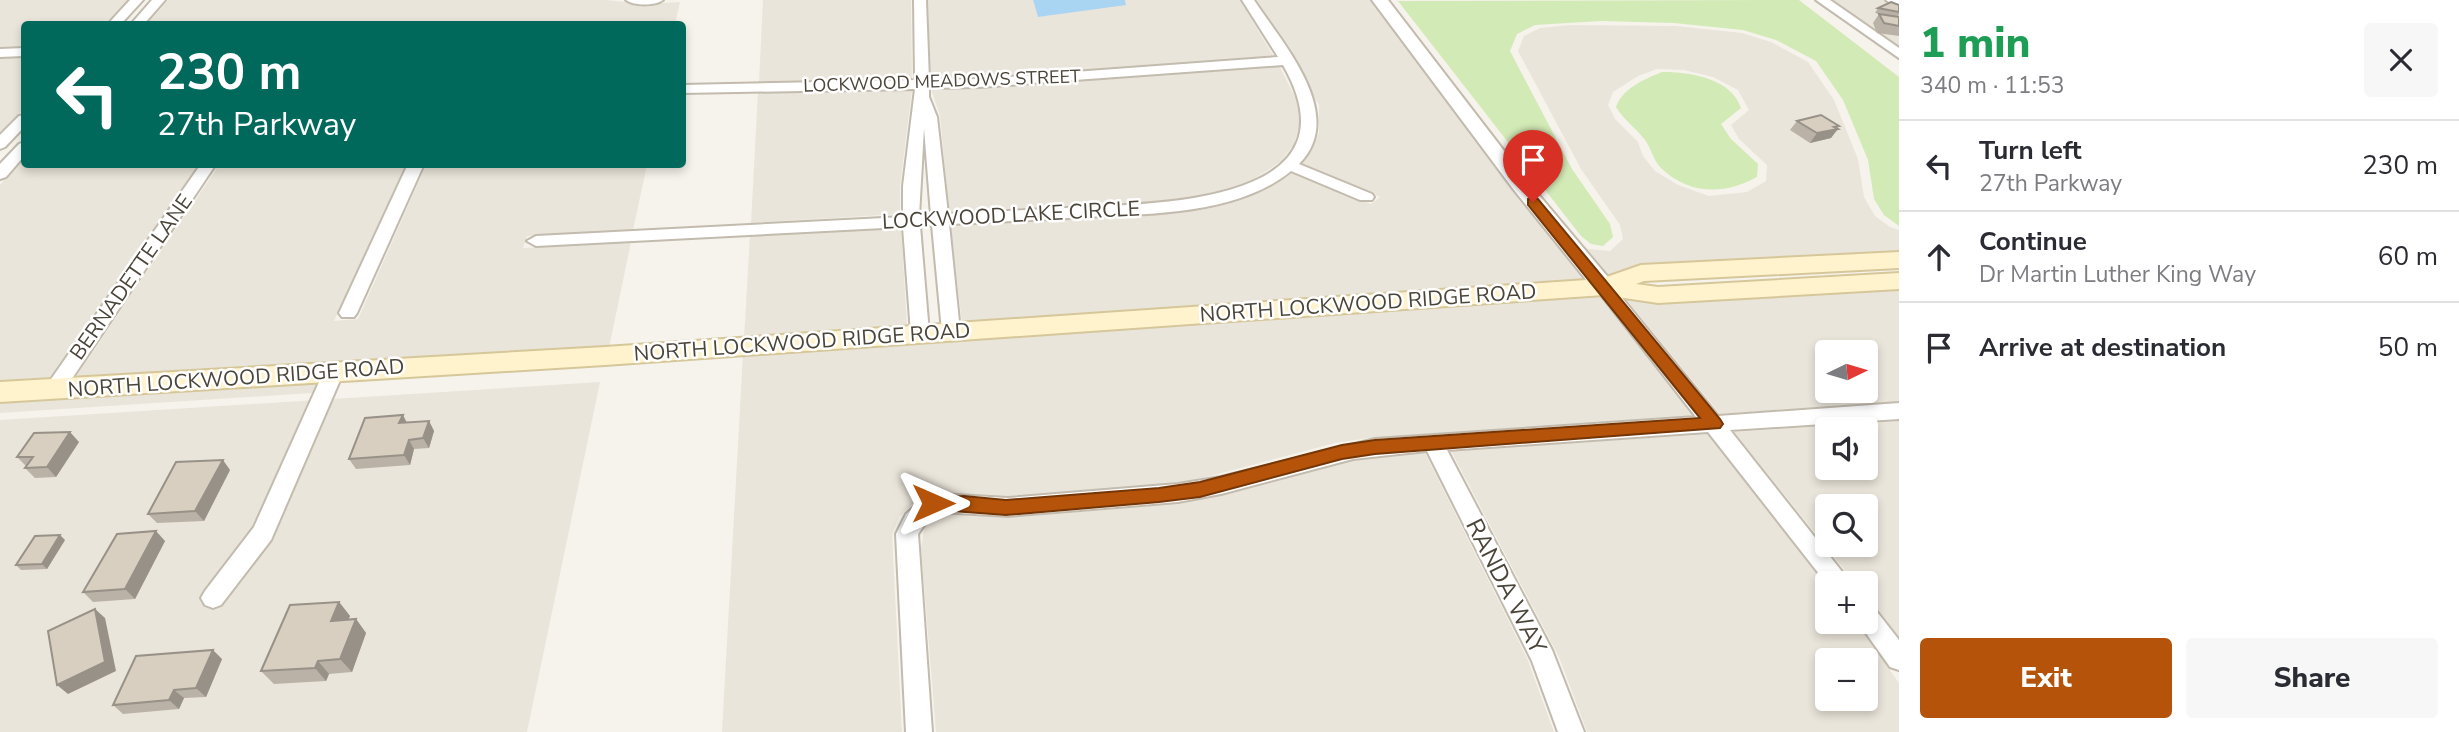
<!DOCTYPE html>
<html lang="en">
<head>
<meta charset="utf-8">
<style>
  :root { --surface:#fff; --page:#f7f7f7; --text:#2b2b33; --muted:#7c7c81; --line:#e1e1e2; --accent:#b45309 }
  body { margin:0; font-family:"Nunito Sans",sans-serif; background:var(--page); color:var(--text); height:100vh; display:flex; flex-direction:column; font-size:26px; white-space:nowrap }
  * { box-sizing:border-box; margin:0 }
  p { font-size:23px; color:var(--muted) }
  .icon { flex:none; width:38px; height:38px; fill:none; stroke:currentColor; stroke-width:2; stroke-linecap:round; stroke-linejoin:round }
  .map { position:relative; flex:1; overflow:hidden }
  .details { display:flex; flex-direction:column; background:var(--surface); width:560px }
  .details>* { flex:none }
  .top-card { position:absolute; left:21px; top:21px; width:665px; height:147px; border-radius:7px; box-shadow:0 4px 10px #0003; background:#00695c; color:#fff; overflow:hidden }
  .needle { width:46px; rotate:85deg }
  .fabs { position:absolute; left:1815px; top:340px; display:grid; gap:14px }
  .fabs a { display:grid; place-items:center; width:63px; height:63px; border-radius:7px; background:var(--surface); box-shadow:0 4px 10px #0003; font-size:35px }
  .pin { position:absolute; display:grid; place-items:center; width:60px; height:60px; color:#fff; margin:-72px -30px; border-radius:50% 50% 50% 0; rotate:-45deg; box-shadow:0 0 7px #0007 }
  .pin .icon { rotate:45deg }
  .me { position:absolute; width:77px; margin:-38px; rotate:90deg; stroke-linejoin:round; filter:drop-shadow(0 0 5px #0008) }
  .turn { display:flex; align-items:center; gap:24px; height:147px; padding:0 21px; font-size:32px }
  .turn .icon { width:91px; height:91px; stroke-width:2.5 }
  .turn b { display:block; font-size:49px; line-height:60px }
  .round { display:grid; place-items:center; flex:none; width:74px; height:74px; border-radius:7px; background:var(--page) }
  .summary { display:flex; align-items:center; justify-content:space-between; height:119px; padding:0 21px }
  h1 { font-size:42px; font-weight:800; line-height:52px; color:#1e9e55 }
  .cta { display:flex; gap:14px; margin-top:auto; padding:14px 21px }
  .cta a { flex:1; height:80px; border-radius:7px; background:var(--accent); color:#fff; font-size:28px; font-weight:800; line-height:80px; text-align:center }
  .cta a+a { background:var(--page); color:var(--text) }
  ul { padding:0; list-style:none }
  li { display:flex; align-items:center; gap:21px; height:91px; padding:0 21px; border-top:2px solid var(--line) }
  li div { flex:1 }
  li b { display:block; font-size:26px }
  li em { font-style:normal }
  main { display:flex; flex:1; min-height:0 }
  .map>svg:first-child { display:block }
</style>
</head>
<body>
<main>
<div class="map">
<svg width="1899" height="732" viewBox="0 0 1899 732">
  <rect width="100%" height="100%" fill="#f6f3ec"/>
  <g fill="#eae5da" fill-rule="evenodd">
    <path d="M 0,0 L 129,0 L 105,24 L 24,24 L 24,48 L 0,49 Z"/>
    <path d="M 168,0 L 606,0 L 645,4 L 680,2 L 675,24 L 146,24 Z"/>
    <path d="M 763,0 L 911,0 L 912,81 L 759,82 Z"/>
    <path d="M 928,0 L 1033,0 L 1038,17 L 1126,4 L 1125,0 L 1240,0 L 1274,57 L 930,80 Z"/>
    <path d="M 1257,0 L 1371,0 L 1510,186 L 1587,281 L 962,323 L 950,224 L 1201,210 L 1263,191 L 1292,173 L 1371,204 L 1380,197 L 1302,164 L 1312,150 L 1319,132 L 1319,105 Z"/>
    <path d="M 1813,0 L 1899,0 L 1899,60 Z"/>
    <path d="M 1570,25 L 1676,26 L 1742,33 L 1771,42 L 1808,62 L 1834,100 L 1858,159 L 1864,197 L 1875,216 L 1890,227 L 1899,230 L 1899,253 L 1636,266 L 1607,276 L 1573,238 L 1588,249 L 1610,251 L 1623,239 L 1620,225 L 1581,169 L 1518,51 L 1524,36 L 1540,28 ZM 1657,69 L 1684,70 L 1713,77 L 1738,90 L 1749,110 L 1731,125 L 1739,139 L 1767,165 L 1766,181 L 1747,192 L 1709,196 L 1678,185 L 1655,171 L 1643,156 L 1638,142 L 1615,119 L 1608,105 L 1613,92 L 1638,76 Z"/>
    <path d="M 24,56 L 24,108 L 0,134 L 0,57 Z"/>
    <path d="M 1279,65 L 1299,105 L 1299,129 L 1293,146 L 1280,162 L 1249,182 L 1193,198 L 1160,202 L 949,212 L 940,116 L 931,89 L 1027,85 Z"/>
    <path d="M 912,90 L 900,186 L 900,214 L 751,223 L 758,91 Z"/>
    <path d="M 24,158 L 24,164 L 198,165 L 46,382 L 0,384 L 0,185 Z"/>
    <path d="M 219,165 L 406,165 L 334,321 L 358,319 L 426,165 L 647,165 L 633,230 L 527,236 L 523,248 L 631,242 L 609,348 L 73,381 Z"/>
    <path d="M 901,226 L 907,327 L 744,338 L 750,235 Z"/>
    <path d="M 1899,288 L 1899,402 L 1720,414 L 1626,299 ZM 1827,352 L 1866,352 L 1866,390 L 1827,390 Z"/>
    <path d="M 1599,295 L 1695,416 L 1369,438 L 1335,443 L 1195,480 L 1156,485 L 1005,497 L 939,493 L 934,489 L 927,494 L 918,495 L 918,499 L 899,517 L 892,534 L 902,732 L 722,732 L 743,354 Z"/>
    <path d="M 317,380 L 312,393 L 0,413 L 0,401 Z"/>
    <path d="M 600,382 L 527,732 L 0,732 L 0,420 Z"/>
    <path d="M 1899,421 L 1899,638 L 1866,596 L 1866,583 L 1855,583 L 1734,432 ZM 1827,429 L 1866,429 L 1866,467 L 1827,467 ZM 1827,506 L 1866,506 L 1866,544 L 1827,544 Z"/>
    <path d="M 1709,434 L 1827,586 L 1827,621 L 1855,621 L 1899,683 L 1899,732 L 1587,732 L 1559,657 L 1451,451 ZM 1827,660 L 1866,660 L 1866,698 L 1827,698 Z"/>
    <path d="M 1425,453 L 1527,658 L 1554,732 L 936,732 L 921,549 L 925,524 L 938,513 L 1008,518 L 1162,505 L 1244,490 L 1349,461 Z"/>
  </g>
  <g fill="#d2eab5">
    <path d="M 1799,0 L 1899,77 L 1899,226 L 1884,215 L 1874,199 L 1868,160 L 1843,100 L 1816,61 L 1776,40 L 1743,30 L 1674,23 L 1601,21 L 1535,25 L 1517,34 L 1510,51 L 1572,169 L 1610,224 L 1613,237 L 1603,246 L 1591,244 L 1581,236 L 1398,1 Z"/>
    <path d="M 1662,72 C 1690,72 1731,78 1741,108 L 1721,124 L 1731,139 L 1758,164 L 1757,177 C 1725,195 1689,195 1661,168 C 1652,159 1652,149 1645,140 C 1636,128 1624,120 1616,107 C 1623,88 1643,80 1662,72 Z"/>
  </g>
  <path fill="#a9d4f2" d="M 1033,0 L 1125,0 L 1126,5 L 1038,17 Z"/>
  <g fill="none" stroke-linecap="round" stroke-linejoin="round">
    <defs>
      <g id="minor">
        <path d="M 130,0 L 143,0 L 121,24 L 108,24 Z"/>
        <path d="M 152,0 L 165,0 L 144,24 L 131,24 Z"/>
        <path d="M 626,0 L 663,0 C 655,6 634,6 626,0 Z"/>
        <path d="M 914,0 L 926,0 L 929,80 L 979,79 L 1278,57 L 1242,0 L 1254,0 C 1282,43 1348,115 1299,164 L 1372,194 L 1374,197 L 1372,200 L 1360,200 L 1291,171 C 1238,215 1149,214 1084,217 C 1039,220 994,222 949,224 L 960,331 L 958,336 L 944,336 L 942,331 L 932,225 L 920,226 L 929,333 L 927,338 L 913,338 L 911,333 L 903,227 L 536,246 L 527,241 L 536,236 L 903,217 L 903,186 L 915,89 L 682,93 L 682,85 L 915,80 ZM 1283,65 C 1360,199 1170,203 1087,207 C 1041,209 994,212 948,214 L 937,117 L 929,97 L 929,88 L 979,87 ZM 924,128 L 931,215 L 919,216 Z"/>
        <path d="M 1816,0 L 1830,0 L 1899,48 L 1899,58 Z"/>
        <path d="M 1886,0 L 1899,0 L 1899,9 Z"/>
        <path d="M 24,48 L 24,56 L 0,57 L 0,49 Z"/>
        <path d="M 24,115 L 24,127 L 5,147 L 0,149 L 0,135 L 19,116 Z"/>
        <path d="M 24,142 L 24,156 L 6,177 L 0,179 L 0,164 L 19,144 Z"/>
        <path d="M 201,164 L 216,164 L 61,395 L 54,397 L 47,395 L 44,390 L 47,385 Z"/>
        <path d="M 408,164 L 424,164 L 357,313 L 354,317 L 342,317 L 339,313 Z"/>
        <path d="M 1604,281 L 1610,283 L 1718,416 L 1899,403 L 1899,419 L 1730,430 L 1851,583 L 1827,584 L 1708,432 L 1447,450 L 1552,650 L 1584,732 L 1558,732 L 1532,661 L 1427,451 L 1353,459 L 1221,494 L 1178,502 L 1008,516 L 940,512 L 929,518 L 918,534 L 932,732 L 906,732 L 896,534 L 906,514 L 922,500 L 940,494 L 1008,498 L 1178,484 L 1221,477 L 1375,439 L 1696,417 L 1598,291 L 1595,287 Z"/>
        <path d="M 334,364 L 341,366 L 344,371 L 271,540 L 221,605 L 213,608 L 205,605 L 201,598 L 205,591 L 254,527 L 324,371 L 327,366 Z"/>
        <path d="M 1866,605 L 1874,608 L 1899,640 L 1899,670 L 1890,667 L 1858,622 L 1866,621 Z"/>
      </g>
      <path id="tertiary" d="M 1372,0 L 1388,0 L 1528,182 L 1612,282 L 1615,287 L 1612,292 L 1604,295 L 1596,292 L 1514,190 Z"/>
      <path id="secondary" d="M 1899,252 L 1899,268 L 1644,281 L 1636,284 L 1658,287 L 1899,273 L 1899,289 L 1658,303 L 1604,295 L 605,365 L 0,402 L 0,382 L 605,347 L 1601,279 L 1641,265 Z"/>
    </defs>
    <use href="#minor" stroke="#c2bbae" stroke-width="4"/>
    <use href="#tertiary" stroke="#c2bbae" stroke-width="4"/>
    <use href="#secondary" stroke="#d6c79b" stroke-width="4"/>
    <use href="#minor" fill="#fff" fill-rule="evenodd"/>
    <use href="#tertiary" fill="#fff" fill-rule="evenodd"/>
    <use href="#secondary" fill="#fff3cd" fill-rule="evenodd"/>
  </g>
  <g fill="#bab2a6">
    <path d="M 1899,5 L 1899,15 L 1896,17 L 1899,17 L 1899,36 L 1877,33 L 1873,23 L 1879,14 L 1887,15 L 1875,13 L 1878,8 Z"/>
    <path d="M 1797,121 L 1837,128 L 1831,138 L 1810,143 L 1790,130 Z"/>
    <path d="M 429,421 L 434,431 L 429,448 L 414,449 L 410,465 L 356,469 L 349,459 L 407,423 Z"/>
    <path d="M 79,442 L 56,477 L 35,478 L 25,468 L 26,466 L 17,457 Z"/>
    <path d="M 230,470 L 204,521 L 157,523 L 148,514 Z"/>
    <path d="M 65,540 L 47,569 L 21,570 L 16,565 Z"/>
    <path d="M 165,541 L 135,599 L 93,602 L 83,592 Z"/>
    <path d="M 339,602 L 350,616 L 348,620 L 356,619 L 366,633 L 352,672 L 329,674 L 326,681 L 274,684 L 261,671 Z"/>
    <path d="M 222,659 L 206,697 L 184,698 L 179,709 L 123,714 L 113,705 Z"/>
  </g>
  <g fill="#979187">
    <path d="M 1839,126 L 1836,129 L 1838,129 L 1831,138 L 1810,143 L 1817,133 Z"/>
    <path d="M 403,415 L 408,425 L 399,423 Z"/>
    <path d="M 429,421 L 434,431 L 429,448 L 423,438 Z"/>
    <path d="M 70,432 L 79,442 L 56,477 L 47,467 Z"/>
    <path d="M 409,440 L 414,449 L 410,465 L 404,455 Z"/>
    <path d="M 223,460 L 230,470 L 204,521 L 195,511 Z"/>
    <path d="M 156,531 L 165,541 L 135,599 L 125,589 Z"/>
    <path d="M 60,535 L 65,540 L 47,569 L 42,564 Z"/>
    <path d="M 339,602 L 350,616 L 342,634 L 331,621 Z"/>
    <path d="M 95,609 L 105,618 L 116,671 L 68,694 L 57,685 Z"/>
    <path d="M 356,619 L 366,633 L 352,672 L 340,659 Z"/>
    <path d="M 213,650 L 222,659 L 206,697 L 196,688 Z"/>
    <path d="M 318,661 L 329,674 L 326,681 L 315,668 Z"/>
    <path d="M 174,690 L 184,698 L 179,709 L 169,700 Z"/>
  </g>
  <g fill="#d8cfc1" stroke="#979187" stroke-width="2">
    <path d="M 1891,2 L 1899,5 L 1899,12 L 1878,8 Z"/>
    <path d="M 1879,14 L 1899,17 L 1899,26 L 1884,23 Z"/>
    <path d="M 1821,115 L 1839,126 L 1834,127 L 1838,129 L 1817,133 L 1797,121 Z"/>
    <path d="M 403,415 L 399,423 L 429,421 L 423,438 L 409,440 L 404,455 L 349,459 L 365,418 Z"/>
    <path d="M 70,432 L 47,467 L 25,468 L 33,457 L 17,457 L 34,433 Z"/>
    <path d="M 223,460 L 195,511 L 148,514 L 176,462 Z"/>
    <path d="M 156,531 L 125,589 L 83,592 L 117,534 Z"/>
    <path d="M 60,535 L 42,564 L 16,565 L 35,536 Z"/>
    <path d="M 339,602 L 331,621 L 356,619 L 340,659 L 318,661 L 315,668 L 261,671 L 290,605 Z"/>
    <path d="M 95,609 L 105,662 L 57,685 L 48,631 Z"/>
    <path d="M 213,650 L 196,688 L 174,690 L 169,700 L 113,705 L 136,656 Z"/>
  </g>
  <path fill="#b45309" stroke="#753606" stroke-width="2" d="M 1533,197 L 1538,199 L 1720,419 L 1723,424 L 1720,428 L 1375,454 L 1342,459 L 1200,497 L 1159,502 L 1006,515 L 926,509 L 924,503 L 926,498 L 964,496 L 1006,500 L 1159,488 L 1200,482 L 1342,445 L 1375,440 L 1700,418 L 1528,205 L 1528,199 Z"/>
  <g text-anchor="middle" stroke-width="5" stroke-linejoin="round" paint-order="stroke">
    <g font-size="18" fill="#4b4439" stroke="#fff">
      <text transform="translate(942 81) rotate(-2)" y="6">LOCKWOOD MEADOWS STREET</text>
    </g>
    <g font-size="21" fill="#4b4439" stroke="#fff">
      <text transform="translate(1011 215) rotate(-3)" y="7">LOCKWOOD LAKE CIRCLE</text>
      <text transform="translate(131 277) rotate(-55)" y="7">BERNADETTE LANE</text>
      <text transform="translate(1368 303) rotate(-4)" y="7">NORTH LOCKWOOD RIDGE ROAD</text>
      <text transform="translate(802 342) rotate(-4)" y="7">NORTH LOCKWOOD RIDGE ROAD</text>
      <text transform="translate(236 378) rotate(-4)" y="7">NORTH LOCKWOOD RIDGE ROAD</text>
    </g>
    <g font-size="24" fill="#4b4439" stroke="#fff">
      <text transform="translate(1506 586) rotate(63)" y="8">RANDA WAY</text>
    </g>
  </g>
</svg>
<div class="fabs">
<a><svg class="needle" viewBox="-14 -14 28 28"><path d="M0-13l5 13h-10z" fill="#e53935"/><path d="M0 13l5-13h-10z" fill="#7c7c81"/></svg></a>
<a><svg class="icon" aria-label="sound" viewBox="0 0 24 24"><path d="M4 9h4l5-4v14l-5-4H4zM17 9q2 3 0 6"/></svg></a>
<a><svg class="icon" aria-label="search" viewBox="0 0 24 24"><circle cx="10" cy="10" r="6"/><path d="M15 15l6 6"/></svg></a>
<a>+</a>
<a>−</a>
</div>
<div class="pin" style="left:1533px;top:202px;background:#d93025"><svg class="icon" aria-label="arrive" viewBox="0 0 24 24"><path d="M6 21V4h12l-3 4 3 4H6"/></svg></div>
<svg class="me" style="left:933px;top:503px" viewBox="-20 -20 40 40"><path d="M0-17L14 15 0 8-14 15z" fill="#b45309" stroke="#fff" stroke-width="4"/></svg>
<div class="top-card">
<div class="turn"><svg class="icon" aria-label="left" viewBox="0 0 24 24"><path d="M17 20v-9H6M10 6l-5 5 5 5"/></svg><div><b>230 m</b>27th Parkway</div></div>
</div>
</div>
<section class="details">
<div class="summary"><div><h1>1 min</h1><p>340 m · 11:53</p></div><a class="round"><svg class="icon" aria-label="close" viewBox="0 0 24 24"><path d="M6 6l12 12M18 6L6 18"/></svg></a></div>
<ul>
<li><svg class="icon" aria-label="left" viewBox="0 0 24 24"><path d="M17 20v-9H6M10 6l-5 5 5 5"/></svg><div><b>Turn left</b><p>27th Parkway</p></div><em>230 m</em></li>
<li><svg class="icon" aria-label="ahead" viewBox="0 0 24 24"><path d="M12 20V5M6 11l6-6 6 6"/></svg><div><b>Continue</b><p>Dr Martin Luther King Way</p></div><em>60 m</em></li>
<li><svg class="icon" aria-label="arrive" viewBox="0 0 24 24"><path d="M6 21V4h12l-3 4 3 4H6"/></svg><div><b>Arrive at destination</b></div><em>50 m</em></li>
</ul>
<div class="cta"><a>Exit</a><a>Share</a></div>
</section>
</main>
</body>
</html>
